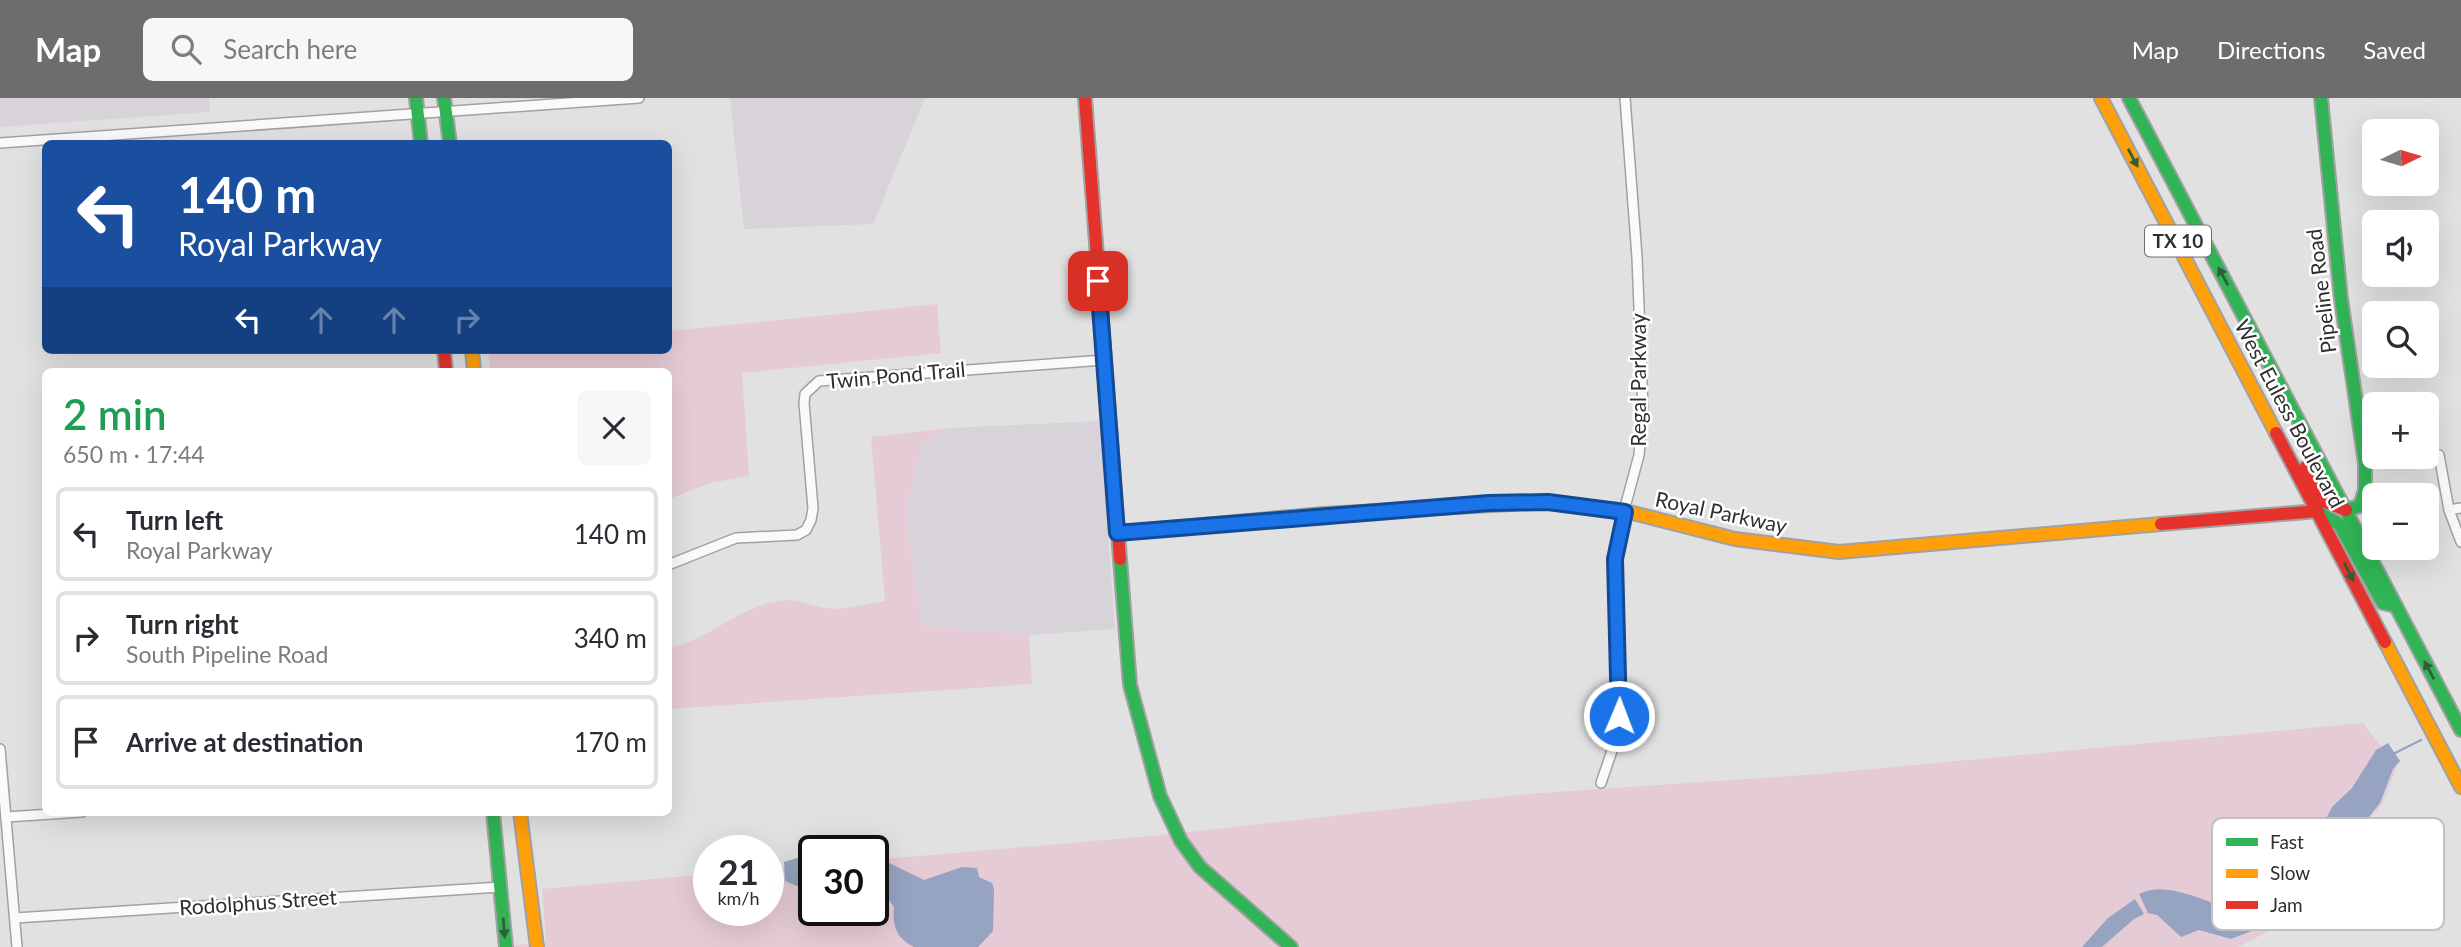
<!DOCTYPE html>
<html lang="en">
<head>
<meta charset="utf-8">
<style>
  :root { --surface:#fff; --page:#f7f7f7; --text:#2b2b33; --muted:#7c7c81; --line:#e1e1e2; --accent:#6e6d6e }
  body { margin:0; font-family:Lato,sans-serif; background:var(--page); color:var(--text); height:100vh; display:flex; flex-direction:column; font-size:26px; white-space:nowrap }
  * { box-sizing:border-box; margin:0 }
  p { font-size:23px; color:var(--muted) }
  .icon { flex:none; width:38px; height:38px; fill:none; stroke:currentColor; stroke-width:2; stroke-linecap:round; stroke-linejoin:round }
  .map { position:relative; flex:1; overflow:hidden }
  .details { position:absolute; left:42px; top:270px; width:630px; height:448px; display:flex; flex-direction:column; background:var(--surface); border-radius:10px; box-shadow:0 7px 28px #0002 }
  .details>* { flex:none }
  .top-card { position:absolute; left:42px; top:42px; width:630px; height:214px; border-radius:10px; box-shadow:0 7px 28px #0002; background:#1a4fa0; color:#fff; overflow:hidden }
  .needle { width:46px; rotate:85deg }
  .tools { position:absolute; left:2362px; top:21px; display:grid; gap:14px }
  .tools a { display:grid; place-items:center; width:77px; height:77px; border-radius:10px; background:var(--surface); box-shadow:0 7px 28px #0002; font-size:35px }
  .speed { position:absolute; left:693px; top:737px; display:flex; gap:14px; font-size:35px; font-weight:700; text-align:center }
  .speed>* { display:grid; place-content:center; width:91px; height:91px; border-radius:50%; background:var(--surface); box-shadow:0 7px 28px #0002; line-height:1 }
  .speed small { font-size:18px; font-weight:400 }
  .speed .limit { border:4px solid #111; border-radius:10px; background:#fff; color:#111 }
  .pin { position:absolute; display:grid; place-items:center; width:60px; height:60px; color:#fff; margin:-30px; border-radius:14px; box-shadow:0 4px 10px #0006 }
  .me { position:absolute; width:77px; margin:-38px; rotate:1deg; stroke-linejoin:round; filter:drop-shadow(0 0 5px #0008) }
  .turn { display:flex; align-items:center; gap:24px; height:147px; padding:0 21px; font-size:32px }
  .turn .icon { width:91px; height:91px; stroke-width:2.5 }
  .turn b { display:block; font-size:49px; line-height:60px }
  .lanes { display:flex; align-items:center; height:66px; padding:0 21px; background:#0003; justify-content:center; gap:35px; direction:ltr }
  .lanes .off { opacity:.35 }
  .round { display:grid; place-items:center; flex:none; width:74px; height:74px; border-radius:10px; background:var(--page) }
  .headline { display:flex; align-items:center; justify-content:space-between; height:119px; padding:0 21px }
  h1 { font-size:42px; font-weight:600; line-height:52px; color:#1e9e55 }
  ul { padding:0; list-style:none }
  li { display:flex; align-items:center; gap:21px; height:94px; margin:0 14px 10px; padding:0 7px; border:4px solid var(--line); border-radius:10px }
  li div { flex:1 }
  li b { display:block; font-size:26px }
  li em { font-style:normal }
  header { display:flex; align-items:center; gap:42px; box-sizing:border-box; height:98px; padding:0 35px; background:var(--accent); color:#fff }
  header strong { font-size:33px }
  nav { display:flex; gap:38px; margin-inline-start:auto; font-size:24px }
  .search { width:490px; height:63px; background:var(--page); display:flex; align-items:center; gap:18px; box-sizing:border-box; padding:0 24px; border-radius:10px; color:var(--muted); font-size:26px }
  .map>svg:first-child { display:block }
</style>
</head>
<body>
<header>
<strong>Map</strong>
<div class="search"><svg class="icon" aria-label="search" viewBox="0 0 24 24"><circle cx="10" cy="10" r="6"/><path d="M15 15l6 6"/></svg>Search here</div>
<nav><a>Map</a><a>Directions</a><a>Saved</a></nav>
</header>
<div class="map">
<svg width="2461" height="849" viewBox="0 0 2461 849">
  <rect width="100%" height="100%" fill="#e2e1e2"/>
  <g fill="#d7d3d9">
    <path d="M 0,0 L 209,0 L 210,14 L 0,29 Z"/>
    <path d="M 730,0 L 925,0 L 873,126 L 744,131 Z"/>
    <path d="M 1100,323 L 1115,531 L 1029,537 L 922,527 L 905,411 L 922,345 L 950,330 Z"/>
  </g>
  <g fill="#e5cbd5">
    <path d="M 937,206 L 941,255 L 742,275 L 749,378 L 710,385 L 669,401 L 668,273 L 490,273 L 488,252 L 668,252 L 669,233 Z"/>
    <path d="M 950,330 L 922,346 L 905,411 L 922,527 L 1029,537 L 1032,586 L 669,611 L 669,550 C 708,542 737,510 778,503 C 796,500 808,507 825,510 C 842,513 867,506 885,503 L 871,339 Z"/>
    <path d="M 2363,625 L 2397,669 L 2382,706 L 2330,772 L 2277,829 L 2238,849 L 501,849 L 546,844 L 542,791 L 709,776 L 709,812 L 768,812 L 768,771 L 814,767 L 814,812 L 873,812 L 873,762 L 1163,737 L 1527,696 L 1819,676 Z"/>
  </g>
  <g fill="#96a4c1">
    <path d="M 2388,645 L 2400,663 L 2393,671 L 2380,705 L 2328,770 L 2277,823 L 2231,841 L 2199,832 L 2181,839 L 2157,817 L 2148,815 L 2139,796 C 2166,781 2206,805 2233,811 L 2240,809 L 2262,789 L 2284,776 L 2294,758 L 2313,746 L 2332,709 L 2352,690 L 2376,652 Z"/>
    <path d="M 814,755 L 814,790 L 797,788 L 785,783 L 784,764 Z"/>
    <path d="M 873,757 L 924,782 L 962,769 L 977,770 L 979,779 L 992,785 L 994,791 L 993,833 L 978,849 L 914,849 C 896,840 892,827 894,809 L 889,802 C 865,806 869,831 831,822 L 825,812 L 873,812 Z"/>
    <path d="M 2135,801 L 2144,816 L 2134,821 L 2102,849 L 2082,849 L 2108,820 Z"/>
  </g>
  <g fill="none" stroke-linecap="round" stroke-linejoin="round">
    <path stroke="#96a4c1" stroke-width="2.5" d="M 2393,656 L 2421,642"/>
    <defs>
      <g id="street">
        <path d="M 0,45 L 639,0"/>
        <path d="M 2427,358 L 2439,357 L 2449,412 L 2461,444"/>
        <path d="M 2365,365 L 2420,359"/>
        <path d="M 2449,412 L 2461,410"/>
        <path d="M 668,467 L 736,440 L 797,437 L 806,432 L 811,422 L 813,410 L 804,305 L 805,296 L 819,283 L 1104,262"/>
        <path d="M 0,651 L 17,849"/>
        <path d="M 1601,685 L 1616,641 L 1619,618 L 1615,461 L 1620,428 L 1639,357 L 1643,310 L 1637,159 L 1625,0"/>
        <path d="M 6,719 L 82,714"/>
        <path d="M 15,820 L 500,789"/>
      </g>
      <g id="fast">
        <path d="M 416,0 L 421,46"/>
        <path d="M 444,0 L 450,46"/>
        <path d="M 2129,0 L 2461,632"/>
        <path d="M 2321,0 L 2341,201 L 2365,365 L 2365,392 L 2360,408 L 2346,412"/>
        <path d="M 2318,414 L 2339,426 L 2383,505 L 2396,508"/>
        <path d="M 1117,435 L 1323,416 L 1548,404 L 1582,408"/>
        <path d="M 1120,461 L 1130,587 L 1160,698 L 1181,743 L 1200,769 L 1291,849"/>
        <path d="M 493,714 L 506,849"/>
      </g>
      <g id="slow">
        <path d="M 2101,0 L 2276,335"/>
        <path d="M 472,252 L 474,273"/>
        <path d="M 1582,408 L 1625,413 L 1735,441 L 1839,454 L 2161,426"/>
        <path d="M 2385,544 L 2461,689"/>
        <path d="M 520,714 L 537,849"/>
      </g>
      <g id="jam">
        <path d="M 1085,0 L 1120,461"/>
        <path d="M 444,252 L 446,273"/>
        <path d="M 2276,335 L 2385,544"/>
        <path d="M 2305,370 L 2325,404 L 2346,412"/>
        <path d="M 2161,426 L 2318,413"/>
      </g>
    </defs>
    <use href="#street" stroke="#a2a1a2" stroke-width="12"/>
    <use href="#fast" stroke="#a2a1a2" stroke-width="16"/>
    <use href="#slow" stroke="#a2a1a2" stroke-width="16"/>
    <use href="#jam" stroke="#a2a1a2" stroke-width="16"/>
    <use href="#street" stroke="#fbfafb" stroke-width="9"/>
    <use href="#fast" stroke="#30b455" stroke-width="12"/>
    <use href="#slow" stroke="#ff9f0a" stroke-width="12"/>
    <use href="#jam" stroke="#e5322d" stroke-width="12"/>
  </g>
  <defs><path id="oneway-solid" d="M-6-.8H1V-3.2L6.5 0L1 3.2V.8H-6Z" transform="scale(1.75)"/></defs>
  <g fill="#305e3d">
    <use href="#oneway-solid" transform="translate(2133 60) rotate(62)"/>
    <use href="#oneway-solid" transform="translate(2223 178) rotate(-118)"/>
    <use href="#oneway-solid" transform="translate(2349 474) rotate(63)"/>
    <use href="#oneway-solid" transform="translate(2429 572) rotate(-118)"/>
    <use href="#oneway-solid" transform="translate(504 830) rotate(85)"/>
  </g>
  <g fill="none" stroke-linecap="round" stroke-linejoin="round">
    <defs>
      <path id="route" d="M 1098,183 L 1117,435 L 1489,405 L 1548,404 L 1625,414 L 1615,461 L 1619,618"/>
    </defs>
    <use href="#route" stroke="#114b97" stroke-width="18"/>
    <use href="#route" stroke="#1a73e8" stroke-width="12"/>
  </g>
  <g text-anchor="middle" stroke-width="5" stroke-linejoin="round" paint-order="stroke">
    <rect fill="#fff" stroke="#6e6d6e" stroke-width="2" x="2145" y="127.5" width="66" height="31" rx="5"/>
    <g font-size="19" font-weight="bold" fill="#302f30">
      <text x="2178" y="150">TX 10</text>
    </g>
    <g font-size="21" fill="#302f30" stroke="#fff">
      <text transform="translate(2322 193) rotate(-97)" y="7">Pipeline Road</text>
      <text transform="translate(896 278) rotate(-5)" y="7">Twin Pond Trail</text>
      <text transform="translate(1639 282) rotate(-90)" y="7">Regal Parkway</text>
      <text transform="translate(2289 316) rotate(62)" y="7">West Euless Boulevard</text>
      <text transform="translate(1721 415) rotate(12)" y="7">Royal Parkway</text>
      <text transform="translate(258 805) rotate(-4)" y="7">Rodolphus Street</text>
    </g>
  </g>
  <rect x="2212" y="720" width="232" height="112" rx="10" fill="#fff" stroke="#c1c1c1" stroke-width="2"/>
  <rect x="2226" y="740" width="32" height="8" fill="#30b455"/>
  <rect x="2226" y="771" width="32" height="9" fill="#ff9f0a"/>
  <rect x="2226" y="803" width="32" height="8" fill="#e5322d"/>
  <g font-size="19" fill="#302f30">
    <text x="2270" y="751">Fast</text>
    <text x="2270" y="782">Slow</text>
    <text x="2270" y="814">Jam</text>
  </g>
</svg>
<div class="tools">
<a><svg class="needle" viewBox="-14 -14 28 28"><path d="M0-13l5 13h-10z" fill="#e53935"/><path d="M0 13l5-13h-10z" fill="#7c7c81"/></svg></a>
<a><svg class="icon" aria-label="sound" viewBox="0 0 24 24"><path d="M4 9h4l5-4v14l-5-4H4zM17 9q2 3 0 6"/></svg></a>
<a><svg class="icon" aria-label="search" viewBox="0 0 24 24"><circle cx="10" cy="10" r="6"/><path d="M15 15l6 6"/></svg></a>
<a>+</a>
<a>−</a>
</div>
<div class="speed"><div>21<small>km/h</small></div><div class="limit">30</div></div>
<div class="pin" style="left:1098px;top:183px;background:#d93025"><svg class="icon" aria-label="arrive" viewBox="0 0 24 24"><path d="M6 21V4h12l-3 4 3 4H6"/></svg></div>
<svg class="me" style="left:1619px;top:618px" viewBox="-20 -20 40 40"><circle r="17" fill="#1a73e8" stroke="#fff" stroke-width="3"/><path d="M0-11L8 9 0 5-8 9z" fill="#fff"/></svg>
<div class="top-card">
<div class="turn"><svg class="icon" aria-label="left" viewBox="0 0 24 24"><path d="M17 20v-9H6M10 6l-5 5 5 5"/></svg><div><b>140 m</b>Royal Parkway</div></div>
<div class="lanes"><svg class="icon" aria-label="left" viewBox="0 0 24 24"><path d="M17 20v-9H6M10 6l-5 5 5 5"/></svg><svg class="icon off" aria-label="ahead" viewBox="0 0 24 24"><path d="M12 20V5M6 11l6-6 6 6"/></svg><svg class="icon off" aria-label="ahead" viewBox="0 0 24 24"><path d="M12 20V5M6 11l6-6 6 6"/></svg><svg class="icon off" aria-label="right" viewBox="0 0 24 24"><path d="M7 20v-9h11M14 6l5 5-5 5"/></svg></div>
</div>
<section class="details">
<div class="headline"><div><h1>2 min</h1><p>650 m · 17:44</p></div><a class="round"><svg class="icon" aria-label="close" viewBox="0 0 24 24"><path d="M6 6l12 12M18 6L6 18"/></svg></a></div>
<ul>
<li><svg class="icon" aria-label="left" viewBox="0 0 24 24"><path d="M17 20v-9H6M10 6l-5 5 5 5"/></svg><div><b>Turn left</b><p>Royal Parkway</p></div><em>140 m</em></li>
<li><svg class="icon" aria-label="right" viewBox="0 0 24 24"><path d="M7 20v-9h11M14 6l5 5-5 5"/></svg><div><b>Turn right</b><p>South Pipeline Road</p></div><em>340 m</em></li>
<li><svg class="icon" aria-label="arrive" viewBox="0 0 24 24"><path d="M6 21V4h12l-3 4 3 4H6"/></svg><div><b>Arrive at destination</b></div><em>170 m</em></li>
</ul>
</section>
</div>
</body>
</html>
